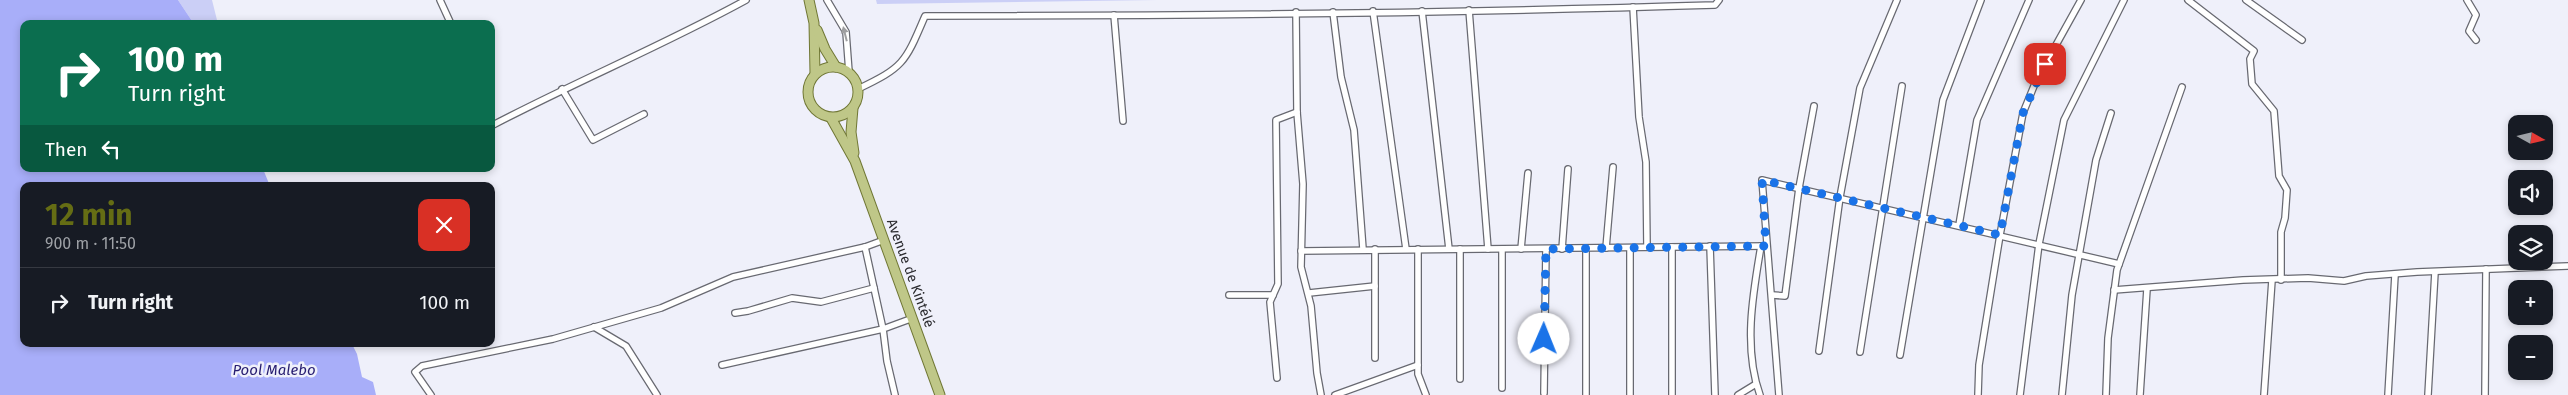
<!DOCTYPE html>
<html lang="en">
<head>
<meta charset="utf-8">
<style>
  :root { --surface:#171b24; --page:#242831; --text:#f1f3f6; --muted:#9ea1a6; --line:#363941; --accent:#656d14 }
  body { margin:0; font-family:"Fira Sans",sans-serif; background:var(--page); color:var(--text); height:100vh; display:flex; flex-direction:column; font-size:19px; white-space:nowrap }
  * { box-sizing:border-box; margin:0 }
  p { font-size:16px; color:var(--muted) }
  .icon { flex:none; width:28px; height:28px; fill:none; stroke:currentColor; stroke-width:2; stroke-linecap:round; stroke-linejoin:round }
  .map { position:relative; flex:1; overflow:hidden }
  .panel { position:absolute; left:20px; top:182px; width:475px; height:165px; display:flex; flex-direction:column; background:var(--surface); border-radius:10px; box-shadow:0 2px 8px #0003 }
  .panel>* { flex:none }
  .hud { position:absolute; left:20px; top:20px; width:475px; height:152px; border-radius:10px; box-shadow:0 2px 8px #0003; background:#0b6e4f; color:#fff; overflow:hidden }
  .needle { width:32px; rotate:98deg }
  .fabs { position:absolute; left:2508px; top:115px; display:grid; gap:10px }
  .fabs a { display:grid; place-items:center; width:45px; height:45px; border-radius:10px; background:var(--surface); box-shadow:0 2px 8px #0003; font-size:25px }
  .pin { position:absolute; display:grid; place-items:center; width:42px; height:42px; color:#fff; margin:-21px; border-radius:10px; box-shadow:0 2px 8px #0006 }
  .me { position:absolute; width:55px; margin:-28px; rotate:1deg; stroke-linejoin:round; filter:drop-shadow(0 0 4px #0008) }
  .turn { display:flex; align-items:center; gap:18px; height:105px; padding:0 25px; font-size:22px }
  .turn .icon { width:65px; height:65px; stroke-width:2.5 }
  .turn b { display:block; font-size:35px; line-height:42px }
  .then { display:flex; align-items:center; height:48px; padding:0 25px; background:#0003; gap:10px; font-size:19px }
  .round { display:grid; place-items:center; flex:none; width:52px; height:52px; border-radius:10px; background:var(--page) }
  .head { display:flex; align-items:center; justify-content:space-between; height:85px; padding:0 25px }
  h1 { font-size:30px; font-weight:700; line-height:38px; color:var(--accent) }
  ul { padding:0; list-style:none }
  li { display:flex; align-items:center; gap:15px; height:70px; padding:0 25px; border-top:1px solid var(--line) }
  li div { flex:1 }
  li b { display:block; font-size:19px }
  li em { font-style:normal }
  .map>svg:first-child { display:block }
</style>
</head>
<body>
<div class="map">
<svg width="2568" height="395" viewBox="0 0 2568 395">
  <rect width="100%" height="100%" fill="#eff0fa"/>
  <g fill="#cbcff6">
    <path d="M 178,0 L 212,0 L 218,24 L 194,24 Z"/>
    <path d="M 876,0 L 1157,0 L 877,4 Z"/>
  </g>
  <path fill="#a8aef9" d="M 0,0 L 178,0 L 194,24 L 24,24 L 24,169 L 263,169 L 270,186 L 24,186 L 24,344 L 352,344 L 357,354 L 362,377 L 373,382 L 376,395 L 0,395 Z"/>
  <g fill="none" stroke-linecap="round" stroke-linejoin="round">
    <defs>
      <g id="minor">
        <path d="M 440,0 L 451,24"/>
        <path d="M 827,0 L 846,32 L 849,72"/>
        <path d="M 2188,0 L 2254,51 L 2250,59 L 2252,84 L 2274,111 L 2279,176 L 2287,190 L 2285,218 L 2281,232 L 2281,280"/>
        <path d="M 2246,0 L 2302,40"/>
        <path d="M 2467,0 L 2476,15 L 2469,31 L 2476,40"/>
        <path d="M 1633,7 L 1639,117 L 1646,162 L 1647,247"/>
        <path d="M 1469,10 L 1488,249"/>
        <path d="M 1373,11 L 1406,249"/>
        <path d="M 1422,11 L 1449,249"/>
        <path d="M 1296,12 L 1297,112 L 1303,184 L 1301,267 L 1311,306 L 1317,373 L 1321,395"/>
        <path d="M 1333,12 L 1341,77 L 1354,130 L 1363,249"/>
        <path d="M 1114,15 L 1123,121"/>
        <path d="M 562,89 L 593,140 L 644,114"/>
        <path d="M 858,89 C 904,67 905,63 925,16 C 1188,16 1452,13 1715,5 L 1719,0"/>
        <path d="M 491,120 L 493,125 C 577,81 664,45 746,0"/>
        <path d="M 1959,225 L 1977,120 L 2029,0"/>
        <path d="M 1710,246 L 1715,395"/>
        <path d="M 1672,247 L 1672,395"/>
        <path d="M 1606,248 L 1613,167"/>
        <path d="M 1375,249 L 1375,358"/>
        <path d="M 1418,249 L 1418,374 L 1426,395"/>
        <path d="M 1521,249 L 1528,173"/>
        <path d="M 1562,249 L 1568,169"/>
        <path d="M 1301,251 L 1766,246"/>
        <path d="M 2114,290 L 2243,280 L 2308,278 L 2344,281 L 2366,276 L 2417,272 L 2568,266"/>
        <path d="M 1309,293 L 1375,286"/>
        <path d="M 1229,295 L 1273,295"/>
        <path d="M 1772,295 L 1785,296 L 1799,188 L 1814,106"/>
        <path d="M 735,313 L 748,311 L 792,298 L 821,302 L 874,288"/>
        <path d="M 594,327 L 626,346 L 657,395"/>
        <path d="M 1819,351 L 1840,197 L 1860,88 L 1897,0"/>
        <path d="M 1860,352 L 1902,86"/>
        <path d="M 1900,355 L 1943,100 L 1981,0"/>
        <path d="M 722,365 L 883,329 L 865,247"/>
        <path d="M 1277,378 L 1270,302 L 1278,284 L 1276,120 L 1297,112"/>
        <path d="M 1460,379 L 1460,249"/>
        <path d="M 1502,388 L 1502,249"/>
        <path d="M 1544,393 L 1546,249"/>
        <path d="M 431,395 L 415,372 L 422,366 L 553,339 L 661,308 L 733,277 L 865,247 L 884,240"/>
        <path d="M 895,395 L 887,361 L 883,329 L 913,318"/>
        <path d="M 1335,395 L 1418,365"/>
        <path d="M 1586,395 L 1586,248"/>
        <path d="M 1630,395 L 1630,248"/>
        <path d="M 1738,395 L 1756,384"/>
        <path d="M 1760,395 C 1743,348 1753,293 1761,246"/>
        <path d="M 1779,395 L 1762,180 L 2119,264"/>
        <path d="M 1978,395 L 1979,365 L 2000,235 L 2023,113 L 2036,81 L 2081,0"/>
        <path d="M 2020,395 L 2039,244 L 2064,120 L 2124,0"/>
        <path d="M 2062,395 L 2072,295 L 2096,160 L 2111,113"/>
        <path d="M 2106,395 L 2108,338 L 2117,270 L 2182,87"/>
        <path d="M 2140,395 L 2147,289"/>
        <path d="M 2264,395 L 2272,280"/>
        <path d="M 2388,395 L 2395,275"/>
        <path d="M 2428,395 L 2435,272"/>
        <path d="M 2485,395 L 2486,269"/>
      </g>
      <g id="primary">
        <path d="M 809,0 L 814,23 L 815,74"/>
        <path d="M 817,30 L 825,49 L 836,67"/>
        <circle cx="833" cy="92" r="25"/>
        <path d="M 853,108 L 851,132 L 854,153"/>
        <path d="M 831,118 L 855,161 L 940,395"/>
      </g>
    </defs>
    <use href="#minor" stroke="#686971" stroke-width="8"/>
    <use href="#primary" stroke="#707735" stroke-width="11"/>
    <use href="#minor" stroke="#fff" stroke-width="5.5"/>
    <use href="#primary" stroke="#bfc788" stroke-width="9"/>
  </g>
  <defs><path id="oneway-solid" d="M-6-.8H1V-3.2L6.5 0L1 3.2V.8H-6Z" transform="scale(1.25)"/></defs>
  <use fill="#9f9fa1" href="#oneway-solid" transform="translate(845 34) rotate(-104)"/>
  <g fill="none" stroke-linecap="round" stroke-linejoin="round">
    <path stroke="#1a73e8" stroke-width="9" stroke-dasharray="0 16.2" d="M 1544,339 L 1546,249 L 1766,246 L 1762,180 L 2000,235 L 2023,113 L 2045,64"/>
  </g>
  <g text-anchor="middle" stroke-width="5" stroke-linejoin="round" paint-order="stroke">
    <g font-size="14" fill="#2a2a2e" stroke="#eff0fa">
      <text transform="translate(911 273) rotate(70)" y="5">Avenue de Kintélé</text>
    </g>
    <g font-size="15" font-style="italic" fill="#271d71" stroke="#eff0fa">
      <text x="274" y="375">Pool Malebo</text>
    </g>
  </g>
</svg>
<div class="fabs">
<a><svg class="needle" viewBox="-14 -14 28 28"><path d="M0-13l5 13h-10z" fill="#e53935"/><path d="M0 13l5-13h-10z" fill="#9ea1a6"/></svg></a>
<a><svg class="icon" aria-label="sound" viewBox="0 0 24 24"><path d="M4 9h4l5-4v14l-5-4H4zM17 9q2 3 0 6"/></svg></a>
<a><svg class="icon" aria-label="layers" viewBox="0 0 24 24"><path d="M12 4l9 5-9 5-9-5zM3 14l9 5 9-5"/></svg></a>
<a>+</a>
<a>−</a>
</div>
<div class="pin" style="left:2045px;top:64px;background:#d93025"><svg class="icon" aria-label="arrive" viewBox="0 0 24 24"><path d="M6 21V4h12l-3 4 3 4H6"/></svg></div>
<svg class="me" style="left:1544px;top:339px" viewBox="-20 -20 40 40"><circle r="19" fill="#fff"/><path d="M0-13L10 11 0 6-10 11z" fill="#1a73e8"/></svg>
<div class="hud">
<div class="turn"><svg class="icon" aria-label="right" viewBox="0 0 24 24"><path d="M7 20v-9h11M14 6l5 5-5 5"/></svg><div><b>100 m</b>Turn right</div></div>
<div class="then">Then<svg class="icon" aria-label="left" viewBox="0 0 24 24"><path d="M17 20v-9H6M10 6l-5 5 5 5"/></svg></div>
</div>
<section class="panel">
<div class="head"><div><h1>12 min</h1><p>900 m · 11:50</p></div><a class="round" style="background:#d93025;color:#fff"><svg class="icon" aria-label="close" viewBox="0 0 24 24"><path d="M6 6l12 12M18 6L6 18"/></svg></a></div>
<ul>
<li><svg class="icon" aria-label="right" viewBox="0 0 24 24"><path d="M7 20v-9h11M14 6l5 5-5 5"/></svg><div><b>Turn right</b></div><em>100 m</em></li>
</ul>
</section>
</div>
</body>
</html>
